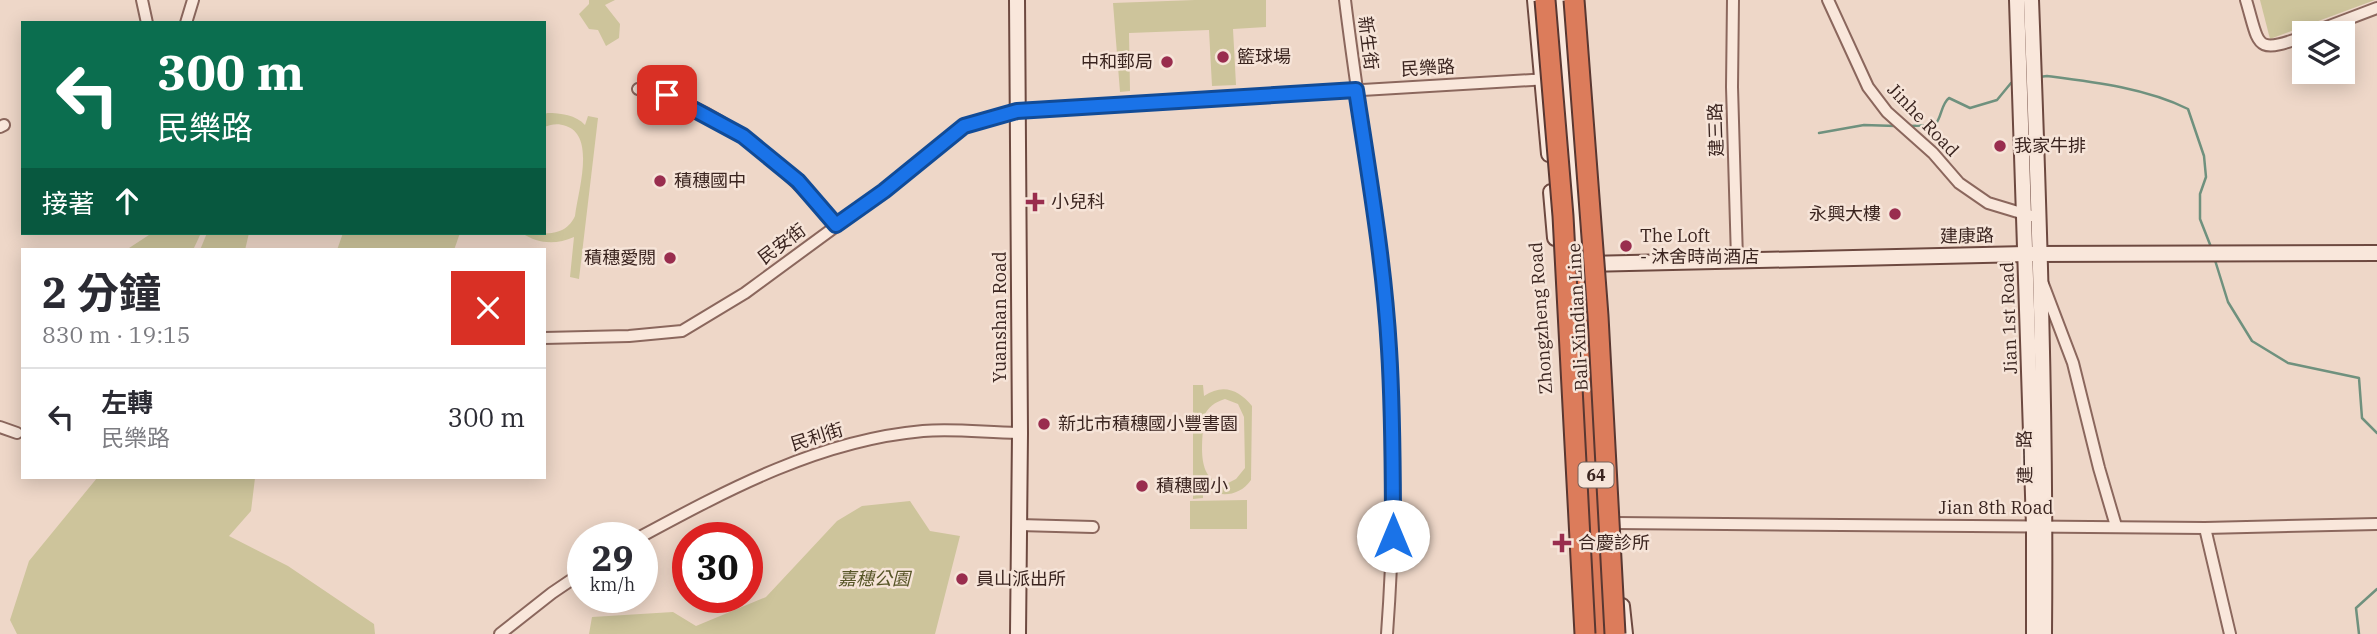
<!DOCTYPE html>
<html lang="zh-TW">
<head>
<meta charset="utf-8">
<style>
  :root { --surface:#fff; --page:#f7f7f7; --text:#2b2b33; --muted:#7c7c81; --line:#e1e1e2 }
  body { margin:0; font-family:"IBM Plex Serif","Noto Sans TC",serif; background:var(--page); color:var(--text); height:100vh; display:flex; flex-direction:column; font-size:26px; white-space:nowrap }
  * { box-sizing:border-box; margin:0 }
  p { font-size:23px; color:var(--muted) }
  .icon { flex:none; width:38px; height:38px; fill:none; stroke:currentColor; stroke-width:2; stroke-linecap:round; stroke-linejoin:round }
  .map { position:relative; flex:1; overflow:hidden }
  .drawer { position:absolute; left:21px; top:248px; width:525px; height:231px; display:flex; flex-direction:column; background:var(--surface); border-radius:0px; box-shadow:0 4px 18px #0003 }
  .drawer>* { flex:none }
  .top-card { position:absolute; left:21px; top:21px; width:525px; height:214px; border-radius:0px; box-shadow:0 4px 18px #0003; background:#0b6e4f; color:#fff; overflow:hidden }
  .buttons { position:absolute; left:2292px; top:21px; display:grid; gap:14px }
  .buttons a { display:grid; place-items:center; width:63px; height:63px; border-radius:0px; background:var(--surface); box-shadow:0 4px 18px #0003; font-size:35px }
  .speed { position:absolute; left:567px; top:522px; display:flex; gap:14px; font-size:35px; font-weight:700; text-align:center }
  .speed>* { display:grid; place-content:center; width:91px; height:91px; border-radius:50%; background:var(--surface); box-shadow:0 4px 18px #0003; line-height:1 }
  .speed small { font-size:18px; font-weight:400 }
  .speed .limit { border:10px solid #d22; background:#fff; color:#111 }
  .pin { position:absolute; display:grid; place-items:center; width:60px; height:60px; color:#fff; margin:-30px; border-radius:14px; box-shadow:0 4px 10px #0006 }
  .me { position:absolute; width:77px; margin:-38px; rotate:0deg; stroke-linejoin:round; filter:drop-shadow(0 0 5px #0008) }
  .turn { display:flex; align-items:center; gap:24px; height:147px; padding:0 21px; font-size:32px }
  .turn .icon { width:91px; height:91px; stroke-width:2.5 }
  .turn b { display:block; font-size:49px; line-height:60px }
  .then { display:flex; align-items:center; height:66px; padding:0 21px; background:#0003; gap:14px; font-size:26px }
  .round { display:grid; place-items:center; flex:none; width:74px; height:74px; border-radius:0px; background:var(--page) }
  .head { display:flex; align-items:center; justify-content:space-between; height:119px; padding:0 21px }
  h1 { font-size:42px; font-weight:700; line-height:52px }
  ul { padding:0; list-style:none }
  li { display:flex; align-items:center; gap:21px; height:98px; padding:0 21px; border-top:2px solid var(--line) }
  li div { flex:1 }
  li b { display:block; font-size:26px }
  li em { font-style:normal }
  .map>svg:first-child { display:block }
</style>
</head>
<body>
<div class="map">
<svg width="2377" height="634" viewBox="0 0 2377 634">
  <rect width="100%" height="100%" fill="#eed7c8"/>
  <g fill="#cdc49b" fill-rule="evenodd">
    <path d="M 589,0 L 615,0 L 605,5 L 620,24 L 619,38 L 606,46 L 598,30 L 589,29 L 579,14 L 589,4 Z"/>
    <path d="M 1195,0 L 1266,0 L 1266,27 L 1233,29 L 1236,85 L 1212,86 L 1209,30 L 1129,33 L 1130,91 L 1120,92 L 1113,3 Z"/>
    <path d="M 2260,0 L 2375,0 L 2270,39 Z"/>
    <path d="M 547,113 C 561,113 576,115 585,125 L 588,116 L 598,118 L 579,279 L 570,277 L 574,237 C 556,245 538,244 522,233 C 543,233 565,238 575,216 C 578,191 596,136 566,126 C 558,123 552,124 544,127 L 544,115 Z"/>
    <path d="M 152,233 L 201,233 L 193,250 L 126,250 Z"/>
    <path d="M 207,233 L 249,233 L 245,250 L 200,250 Z"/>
    <path d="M 343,233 L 460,233 L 454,250 L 337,250 Z"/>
    <path d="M 1193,385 L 1203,385 L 1204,396 C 1223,383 1239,390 1252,406 L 1251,480 C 1239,497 1221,497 1203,489 L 1203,498 L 1193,499 ZM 1225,399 L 1238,404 L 1244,417 L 1245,468 L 1236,479 L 1226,484 C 1194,482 1203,439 1204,416 C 1208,407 1215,402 1225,399 Z"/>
    <path d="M 97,478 L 255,478 L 251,511 L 229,536 L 288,566 L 374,624 L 375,634 L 17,634 L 10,620 L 29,561 Z"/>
    <path d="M 1247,500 L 1247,529 L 1190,529 L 1190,501 Z"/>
    <path d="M 910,501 L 930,531 L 960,536 L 935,634 L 589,634 L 592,617 L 673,612 L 696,626 L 766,597 L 837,521 L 862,506 Z"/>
  </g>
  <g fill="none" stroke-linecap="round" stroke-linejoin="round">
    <g stroke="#6f917e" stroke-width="2.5">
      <path d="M 2039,77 L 2047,76 C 2094,82 2145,88 2188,109 L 2204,156 L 2206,177 L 2200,194 L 2200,219 L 2211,247"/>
      <path d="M 1910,126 L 1935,125 C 1942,117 1941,104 1949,98 L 1970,108 L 1997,100 L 2011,83 L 2016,82"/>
      <path d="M 1819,133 L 1864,125 L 1896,126"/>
      <path d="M 2214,257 L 2228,302 L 2252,341 L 2288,363 L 2359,378 L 2362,418 L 2377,433"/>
      <path d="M 2359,634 L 2356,608 L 2377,589"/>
    </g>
    <defs>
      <g id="street">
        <path d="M 142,0 L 147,23"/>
        <path d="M 1345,0 C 1359,116 1381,231 1389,348 C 1395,443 1394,539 1387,634"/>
        <path d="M 1733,0 L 1732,87 L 1737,259"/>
        <path d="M 1828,0 L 1868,87 L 1887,112 L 1933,153 L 1959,183 L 1988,203 L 2031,216"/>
        <path d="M 2246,0 C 2260,47 2254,55 2305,36"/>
        <path d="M 186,23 L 193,0"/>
        <path d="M 2311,33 L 2377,8"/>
        <path d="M 638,89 C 719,104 783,165 836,225"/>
        <path d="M 0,127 L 4,125"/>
        <path d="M 2043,284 L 2073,363 L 2099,468 L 2116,526"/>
        <path d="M 544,338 L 629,336 L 682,331 L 745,293 L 884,191 L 964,126 L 1007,113 L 1028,110 L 1548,79"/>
        <path d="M 0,427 L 17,433"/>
        <path d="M 1615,523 L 2205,528 L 2377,524"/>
        <path d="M 1019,525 L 1093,527"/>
        <path d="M 2205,528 L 2230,634"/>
        <path d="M 640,537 C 729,489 820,440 923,431 C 955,428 988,433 1020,433"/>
        <path d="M 500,634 L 552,593 L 583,572"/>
      </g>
      <g id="secondary">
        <path d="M 1017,0 L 1020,433 L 1018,634"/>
        <path d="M 1535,0 L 1549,154"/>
        <path d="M 1559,0 L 1581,264"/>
        <path d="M 2017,0 L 2034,526 L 2034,634"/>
        <path d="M 2031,0 C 2039,211 2046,423 2044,634"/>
        <path d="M 1551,192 L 1555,238"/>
        <path d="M 1586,264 L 2026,254 L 2377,253"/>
        <path d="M 1622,606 L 1625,634"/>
      </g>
      <path id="highway" d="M 1581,264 L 1601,634"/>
    </defs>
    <use href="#street" stroke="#8b675d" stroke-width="14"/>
    <use href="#secondary" stroke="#6d4940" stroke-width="18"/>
    <use href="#highway" stroke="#593731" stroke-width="23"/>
    <use href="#street" stroke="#f9e7db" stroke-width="10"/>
    <use href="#secondary" stroke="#f9e7db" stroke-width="14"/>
    <use href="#highway" stroke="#dc7c5b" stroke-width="19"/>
    <defs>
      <g id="highway-bridge">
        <path d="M 1545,0 L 1563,216 L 1585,634"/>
        <path d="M 1574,0 L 1598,316 L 1615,634"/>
      </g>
    </defs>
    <use href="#highway-bridge" stroke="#593731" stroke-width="23" stroke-linecap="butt"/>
    <use href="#highway-bridge" stroke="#dc7c5b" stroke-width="19"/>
  </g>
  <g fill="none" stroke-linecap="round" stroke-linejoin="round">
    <defs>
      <path id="route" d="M 667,95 L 743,136 L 798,181 L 836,225 L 884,191 L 964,126 L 1017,111 L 1356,90 C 1369,176 1384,262 1389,349 C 1393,412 1393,474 1393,536"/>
    </defs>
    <use href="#route" stroke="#114b97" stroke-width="18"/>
    <use href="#route" stroke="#1a73e8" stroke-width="12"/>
  </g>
  <g fill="#992d4e" stroke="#f6e4d8" stroke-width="2.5">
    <circle cx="1223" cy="57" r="7"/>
    <circle cx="1167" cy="62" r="7"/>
    <circle cx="2000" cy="146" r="7"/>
    <circle cx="660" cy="181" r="7"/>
    <path d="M1031.5 191.5h7v7h7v7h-7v7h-7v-7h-7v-7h7z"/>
    <circle cx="1895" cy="214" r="7"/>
    <circle cx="1626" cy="246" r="7"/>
    <circle cx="670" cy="258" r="7"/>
    <circle cx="1044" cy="424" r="7"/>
    <circle cx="1142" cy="486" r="7"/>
    <path d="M1558.5 532.5h7v7h7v7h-7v7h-7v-7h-7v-7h7z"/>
    <circle cx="962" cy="579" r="7"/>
  </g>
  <g text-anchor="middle" stroke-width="5" stroke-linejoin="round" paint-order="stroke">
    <rect fill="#f6e4d8" stroke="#735e57" stroke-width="2" x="1578.5" y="462.5" width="35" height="25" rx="5"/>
    <g font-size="16" font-weight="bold" fill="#3b2520">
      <text x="1596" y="481">64</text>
    </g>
    <g font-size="18" fill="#3b2520" stroke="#f6e4d8">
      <text transform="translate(1368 43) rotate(83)" y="6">新生街</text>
      <text transform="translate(1428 68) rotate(-3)" y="6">民樂路</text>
      <text transform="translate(1923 120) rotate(46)" y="6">Jinhe Road</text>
      <text transform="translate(1716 130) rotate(-92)" y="6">建三路</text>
      <text transform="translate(1967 236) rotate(-1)" y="6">建康路</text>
      <text transform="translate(782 244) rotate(-37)" y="6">民安街</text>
      <text transform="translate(1000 317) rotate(-90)" y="6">Yuanshan Road</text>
      <text transform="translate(1578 317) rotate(-93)" y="6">Bali-Xindian Line</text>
      <text transform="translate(1541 318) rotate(-94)" y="6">Zhongzheng Road</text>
      <text transform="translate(2009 318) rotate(-92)" y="6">Jian 1st Road</text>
      <text transform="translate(817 437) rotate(-17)" y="6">民利街</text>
      <text transform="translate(2025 457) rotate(-91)" y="6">建一路</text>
      <text x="1996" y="514">Jian 8th Road</text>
    </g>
    <g font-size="18" fill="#3b2520" stroke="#f6e4d8" text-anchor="start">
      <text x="1237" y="63">籃球場</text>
      <text x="1153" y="68" text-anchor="end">中和郵局</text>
      <text x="2014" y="152">我家牛排</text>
      <text x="674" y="187">積穗國中</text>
      <text x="1051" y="208">小兒科</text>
      <text x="1881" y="220" text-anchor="end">永興大樓</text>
      <text x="1640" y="242">The Loft<tspan x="1640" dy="21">- 沐舍時尚酒店</tspan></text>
      <text x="656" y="264" text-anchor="end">積穗愛閱</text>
      <text x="1058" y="430">新北市積穗國小豐書園</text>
      <text x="1156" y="492">積穗國小</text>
      <text x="1578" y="549">合慶診所</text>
      <text x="976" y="585">員山派出所</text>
    </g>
    <g font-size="18" font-style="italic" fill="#575527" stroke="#f6e4d8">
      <text x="874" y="585">嘉穗公園</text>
    </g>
  </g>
</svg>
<div class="buttons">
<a><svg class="icon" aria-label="layers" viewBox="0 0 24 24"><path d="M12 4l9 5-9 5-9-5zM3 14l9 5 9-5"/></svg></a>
</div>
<div class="speed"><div>29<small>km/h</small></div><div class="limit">30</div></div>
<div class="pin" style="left:667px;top:95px;background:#d93025"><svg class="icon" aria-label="arrive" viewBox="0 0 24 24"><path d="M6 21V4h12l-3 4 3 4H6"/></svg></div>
<svg class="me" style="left:1393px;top:536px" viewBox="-20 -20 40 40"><circle r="19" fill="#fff"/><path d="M0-13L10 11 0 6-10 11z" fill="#1a73e8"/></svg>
<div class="top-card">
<div class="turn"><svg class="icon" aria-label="left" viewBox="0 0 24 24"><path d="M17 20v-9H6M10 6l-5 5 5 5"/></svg><div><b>300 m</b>民樂路</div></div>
<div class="then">接著<svg class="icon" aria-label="ahead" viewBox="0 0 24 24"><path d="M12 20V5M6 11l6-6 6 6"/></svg></div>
</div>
<section class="drawer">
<div class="head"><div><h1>2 分鐘</h1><p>830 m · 19:15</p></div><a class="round" style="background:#d93025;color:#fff"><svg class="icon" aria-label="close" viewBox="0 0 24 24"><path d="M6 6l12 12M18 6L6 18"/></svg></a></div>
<ul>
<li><svg class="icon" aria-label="left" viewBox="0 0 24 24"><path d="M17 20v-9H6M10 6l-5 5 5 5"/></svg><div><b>左轉</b><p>民樂路</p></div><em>300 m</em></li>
</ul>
</section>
</div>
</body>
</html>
